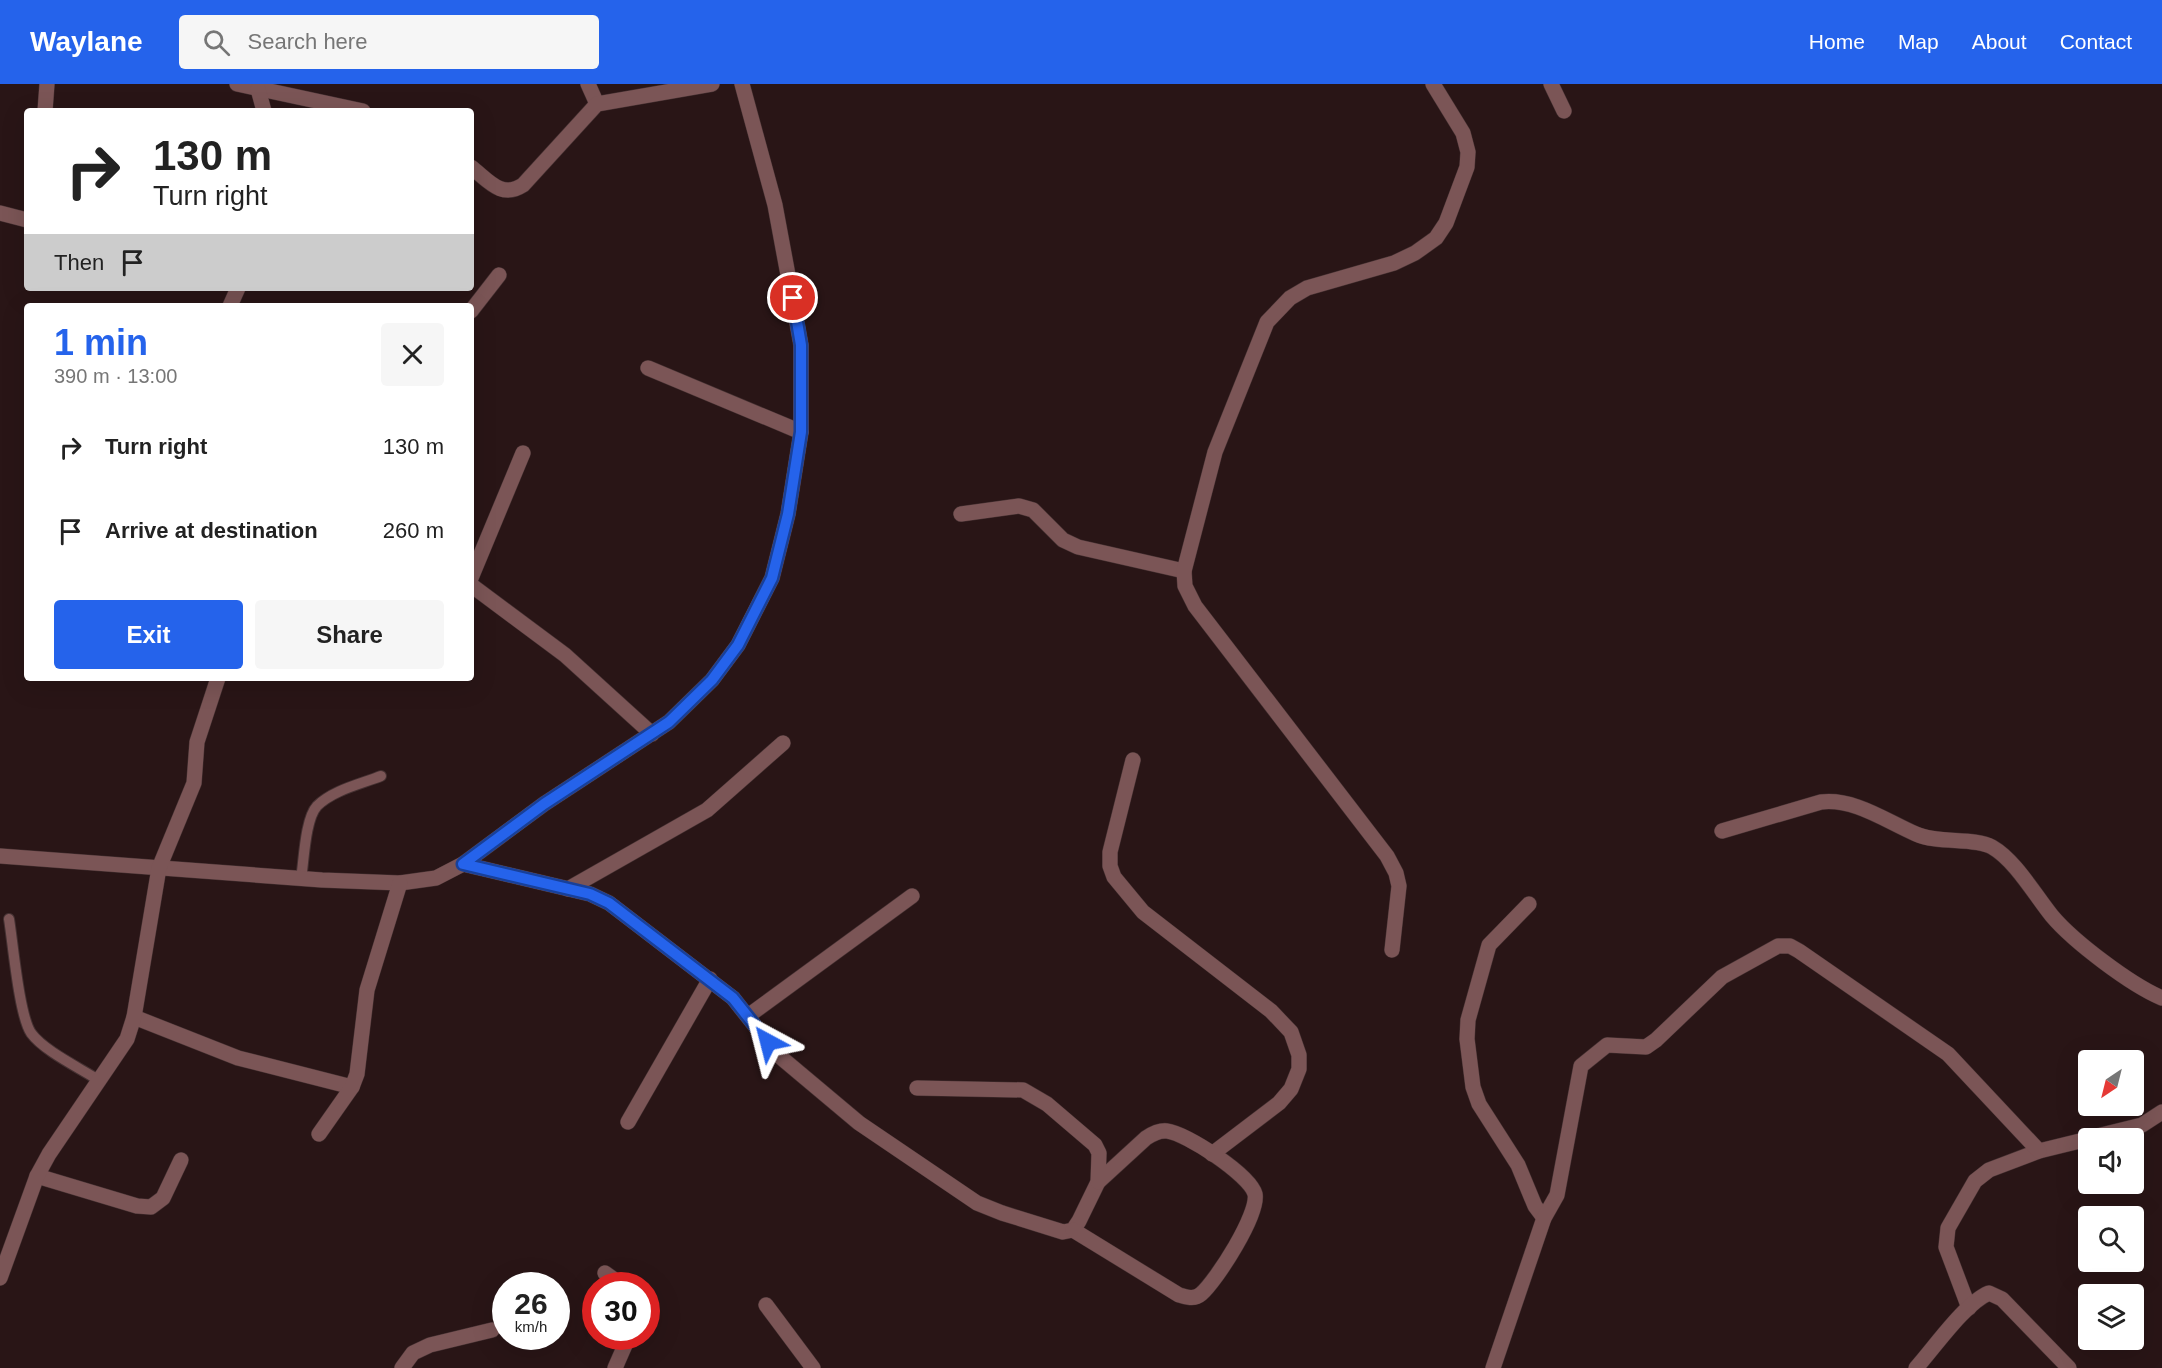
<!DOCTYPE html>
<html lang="en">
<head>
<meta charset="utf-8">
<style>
  :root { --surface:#fff; --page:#f6f6f6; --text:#222; --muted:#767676; --accent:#2563eb }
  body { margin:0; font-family:Arial,sans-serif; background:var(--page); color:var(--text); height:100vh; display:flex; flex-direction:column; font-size:22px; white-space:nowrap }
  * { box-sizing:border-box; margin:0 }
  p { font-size:20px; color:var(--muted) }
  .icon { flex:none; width:33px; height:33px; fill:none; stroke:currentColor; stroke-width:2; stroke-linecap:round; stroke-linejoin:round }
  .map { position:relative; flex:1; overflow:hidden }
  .side { position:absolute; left:24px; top:219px; width:450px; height:378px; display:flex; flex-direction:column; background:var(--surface); border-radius:6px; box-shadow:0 6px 24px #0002 }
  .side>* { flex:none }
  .banner { position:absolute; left:24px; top:24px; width:450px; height:183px; border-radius:6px; box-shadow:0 6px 24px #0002; background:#fff; color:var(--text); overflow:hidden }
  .needle { width:39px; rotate:215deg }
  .fabs { position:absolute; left:2078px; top:966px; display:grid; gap:12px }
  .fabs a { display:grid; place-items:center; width:66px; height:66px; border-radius:6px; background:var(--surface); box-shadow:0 6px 24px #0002; font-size:30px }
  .speed { position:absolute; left:492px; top:1188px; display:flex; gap:12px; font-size:30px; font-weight:700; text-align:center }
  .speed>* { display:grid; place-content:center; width:78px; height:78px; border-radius:50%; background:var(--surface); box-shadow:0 6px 24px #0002; line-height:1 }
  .speed small { font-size:15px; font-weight:400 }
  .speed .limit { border:9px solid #d22; background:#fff; color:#111 }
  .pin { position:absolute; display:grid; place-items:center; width:51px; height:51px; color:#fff; margin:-26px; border:3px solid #fff; border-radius:50%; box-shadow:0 2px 6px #0007 }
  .me { position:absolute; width:66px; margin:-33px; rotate:322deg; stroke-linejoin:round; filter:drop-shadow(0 0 4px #0008) }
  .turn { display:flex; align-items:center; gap:21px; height:126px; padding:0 30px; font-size:27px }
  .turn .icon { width:78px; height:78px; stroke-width:2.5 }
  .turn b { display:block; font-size:42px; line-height:51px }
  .then { display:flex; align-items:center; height:57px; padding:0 30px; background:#0003; gap:12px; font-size:22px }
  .round { display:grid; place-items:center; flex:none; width:63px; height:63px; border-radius:6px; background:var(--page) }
  .overview { display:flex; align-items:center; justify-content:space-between; height:102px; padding:0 30px }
  h1 { font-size:36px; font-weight:800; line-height:45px; color:var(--accent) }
  .primary-button { display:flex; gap:12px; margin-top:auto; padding:12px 30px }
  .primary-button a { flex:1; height:69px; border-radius:6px; background:var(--accent); color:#fff; font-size:24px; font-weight:800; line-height:69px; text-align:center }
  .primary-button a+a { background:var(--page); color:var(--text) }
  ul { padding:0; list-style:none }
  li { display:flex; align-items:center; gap:18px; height:84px; padding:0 30px }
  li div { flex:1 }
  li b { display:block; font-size:22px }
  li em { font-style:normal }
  header { display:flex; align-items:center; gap:36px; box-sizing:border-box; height:84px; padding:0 30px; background:var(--accent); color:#fff }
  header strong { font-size:28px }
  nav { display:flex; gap:33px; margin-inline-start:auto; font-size:21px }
  .search { width:420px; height:54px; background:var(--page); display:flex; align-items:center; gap:15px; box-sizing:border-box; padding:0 21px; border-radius:6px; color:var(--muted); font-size:22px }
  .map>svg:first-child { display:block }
</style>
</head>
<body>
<header>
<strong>Waylane</strong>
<div class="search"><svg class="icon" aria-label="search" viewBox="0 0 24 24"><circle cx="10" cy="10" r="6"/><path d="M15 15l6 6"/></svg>Search here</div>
<nav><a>Home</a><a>Map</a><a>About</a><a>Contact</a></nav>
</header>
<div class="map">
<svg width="2162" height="1284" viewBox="0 0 2162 1284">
  <rect width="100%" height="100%" fill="#291516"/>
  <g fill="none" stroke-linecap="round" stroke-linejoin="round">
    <defs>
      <g id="service">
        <path d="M 301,795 C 304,777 305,735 317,722 C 333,706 361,700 381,692"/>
        <path d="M 9,835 C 13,859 19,931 31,949 C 44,967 80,984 100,997"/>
      </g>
      <g id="minor">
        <path d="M 237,0 L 363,27"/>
        <path d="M 588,0 L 597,20"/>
        <path d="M 1551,0 L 1564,27"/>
        <path d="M 258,5 L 264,27"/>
        <path d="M 45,27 L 47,0"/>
        <path d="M 471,83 C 489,97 501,115 523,101 L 597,20 L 712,0"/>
        <path d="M 0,129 L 27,136"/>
        <path d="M 230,222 L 238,204"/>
        <path d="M 471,227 L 499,191"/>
        <path d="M 648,284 L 801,348"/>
        <path d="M 961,430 L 1019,422 L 1033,426 L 1063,456 L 1078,463 L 1184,487"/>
        <path d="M 471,494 L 523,369"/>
        <path d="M 471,501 L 565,571 L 652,650"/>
        <path d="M 1133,676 L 1110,768 L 1110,782 L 1114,793 L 1143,828 L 1271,927 L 1291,948 L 1299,971 L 1299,985 L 1291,1005 L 1279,1019 L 1212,1070"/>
        <path d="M 1722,747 L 1821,718 C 1854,714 1886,737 1916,750 C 1938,760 1974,753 1992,763 C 2015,776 2035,811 2052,832 C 2074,858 2131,901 2162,914"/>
        <path d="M 0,772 L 322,796 L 400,799 L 436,794 L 463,780 L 544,720 L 669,638 L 712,596 L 738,561 L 772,494 L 788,430 L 801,348 L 801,261 L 775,121 L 742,0"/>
        <path d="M 463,780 L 590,810 L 609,819 L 733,914 L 778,971 L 859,1039 L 977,1119 L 1002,1129 L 1063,1148 L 1073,1146 L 1079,1137 L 1098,1098 L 1099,1069 L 1095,1061 L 1047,1020 L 1023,1006 L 917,1004"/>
        <path d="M 568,805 L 707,726 L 783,659"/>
        <path d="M 1529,820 L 1489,861 L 1468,936 L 1467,955 L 1473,1003 L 1479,1020 L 1518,1081 L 1535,1122 L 1544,1134"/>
        <path d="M 1392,866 L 1399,802 L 1396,789 L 1387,772 L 1195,522 L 1185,502 L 1184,487 L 1215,368 L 1267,238 L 1290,214 L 1307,204 L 1394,179 L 1415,169 L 1436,154 L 1446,139 L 1467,83 L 1468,68 L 1463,49 L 1433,0"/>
        <path d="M 748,932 L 912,812"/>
        <path d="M 134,933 L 238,974 L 352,1003"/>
        <path d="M 628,1038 L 710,895"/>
        <path d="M 319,1050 L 352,1003 L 357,990 L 367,906 L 400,799"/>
        <path d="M 2089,1054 L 2142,1041 L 2162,1028"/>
        <path d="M 37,1092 L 137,1122 L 151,1123 L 163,1114 L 181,1076"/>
        <path d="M 1073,1146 L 1179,1211 C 1187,1213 1194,1216 1201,1210 C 1217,1196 1259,1130 1255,1110 C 1250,1091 1186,1049 1167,1047 C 1159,1046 1152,1050 1146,1054 L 1098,1098"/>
        <path d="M 605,1189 L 623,1202"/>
        <path d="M 0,1194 L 37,1092 L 49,1070 L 127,955 L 134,933 L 159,784 L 194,699 L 197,658 L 218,594"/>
        <path d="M 766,1221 L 813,1284"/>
        <path d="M 1969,1224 L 1946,1163 L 1948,1144 L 1975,1097 L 1989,1086 L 2039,1067 L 2088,1055"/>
        <path d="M 402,1284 L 413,1269 L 430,1261 L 492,1246"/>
        <path d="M 615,1284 L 629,1252"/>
        <path d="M 1493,1284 L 1544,1134 L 1557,1111 L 1581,982 L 1607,961 L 1646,963 L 1656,956 L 1722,893 L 1778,862 L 1790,862 L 1799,867 L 1948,970 L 2039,1067"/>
        <path d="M 1916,1284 C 1934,1264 1965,1219 1989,1209 L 2002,1215 L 2069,1284"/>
      </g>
    </defs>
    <use href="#service" stroke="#453132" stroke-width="12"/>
    <use href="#minor" stroke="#453132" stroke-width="16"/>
    <use href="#service" stroke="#7b5556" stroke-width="10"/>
    <use href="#minor" stroke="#7b5556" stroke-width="15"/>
  </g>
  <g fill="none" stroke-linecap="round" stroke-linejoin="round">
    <defs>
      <path id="route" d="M 768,958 L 733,914 L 609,819 L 590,810 L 463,780 L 544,720 L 669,638 L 712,596 L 738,561 L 772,494 L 788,430 L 801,348 L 801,261 L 793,214"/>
    </defs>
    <use href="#route" stroke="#184099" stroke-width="15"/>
    <use href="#route" stroke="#2563eb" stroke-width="10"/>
  </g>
</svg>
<div class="fabs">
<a><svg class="needle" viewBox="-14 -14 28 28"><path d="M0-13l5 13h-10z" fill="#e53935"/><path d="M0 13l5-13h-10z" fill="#767676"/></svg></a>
<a><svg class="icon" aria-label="sound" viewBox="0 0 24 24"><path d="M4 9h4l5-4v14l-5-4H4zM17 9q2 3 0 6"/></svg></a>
<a><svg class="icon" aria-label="search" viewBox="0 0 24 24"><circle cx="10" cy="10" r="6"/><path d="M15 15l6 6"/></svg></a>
<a><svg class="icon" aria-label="layers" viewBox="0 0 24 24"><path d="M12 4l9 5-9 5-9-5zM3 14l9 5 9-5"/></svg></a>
</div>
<div class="speed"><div>26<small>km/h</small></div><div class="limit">30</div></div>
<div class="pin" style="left:793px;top:214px;background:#d93025"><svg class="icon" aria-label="arrive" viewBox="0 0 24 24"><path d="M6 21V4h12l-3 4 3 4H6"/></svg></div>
<svg class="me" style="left:768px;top:958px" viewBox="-20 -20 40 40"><path d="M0-17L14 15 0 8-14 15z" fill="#2563eb" stroke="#fff" stroke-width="4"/></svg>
<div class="banner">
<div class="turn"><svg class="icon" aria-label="right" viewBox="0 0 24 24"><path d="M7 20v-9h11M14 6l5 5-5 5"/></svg><div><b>130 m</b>Turn right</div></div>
<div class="then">Then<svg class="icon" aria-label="arrive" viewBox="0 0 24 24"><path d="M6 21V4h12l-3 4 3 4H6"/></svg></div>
</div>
<section class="side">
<div class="overview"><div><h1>1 min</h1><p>390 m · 13:00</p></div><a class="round"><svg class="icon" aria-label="close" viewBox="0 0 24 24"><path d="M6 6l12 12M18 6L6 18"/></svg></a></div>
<ul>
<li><svg class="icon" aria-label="right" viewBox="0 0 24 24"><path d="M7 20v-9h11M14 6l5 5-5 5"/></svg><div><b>Turn right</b></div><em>130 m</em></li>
<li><svg class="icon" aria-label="arrive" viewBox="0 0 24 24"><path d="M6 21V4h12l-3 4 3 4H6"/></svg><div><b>Arrive at destination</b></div><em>260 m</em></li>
</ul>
<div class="primary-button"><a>Exit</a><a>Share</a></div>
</section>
</div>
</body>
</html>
